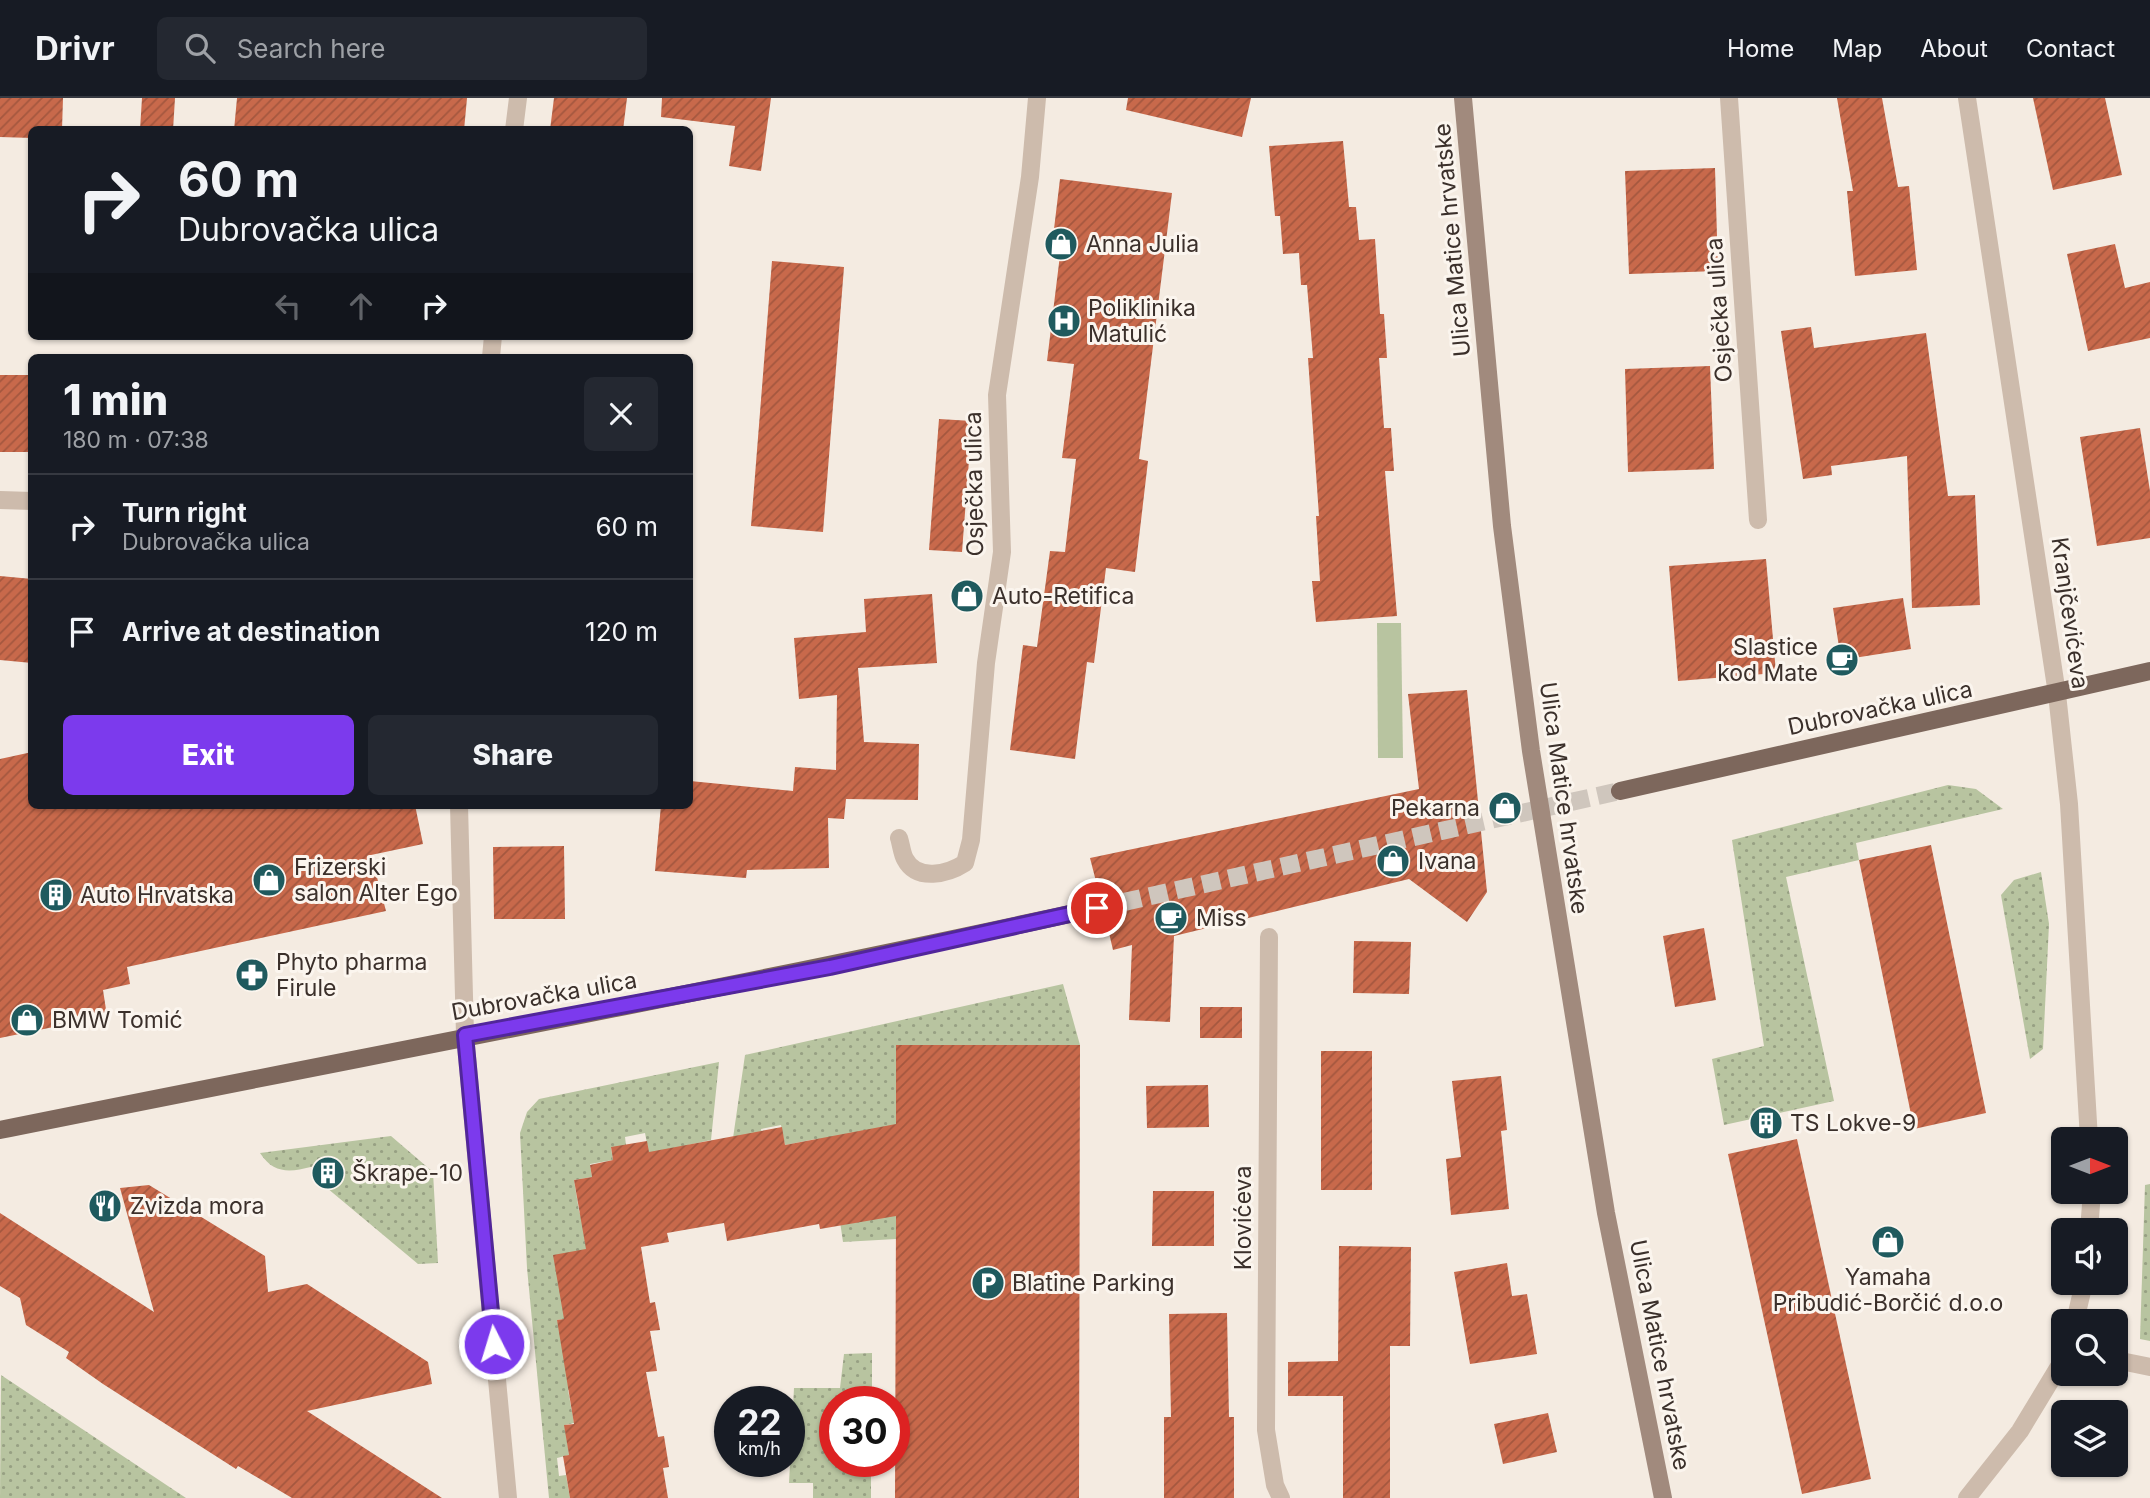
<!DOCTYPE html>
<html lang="en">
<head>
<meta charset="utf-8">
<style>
  :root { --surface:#171b24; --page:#242831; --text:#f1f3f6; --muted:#9ea1a6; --line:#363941; --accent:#7c3aed }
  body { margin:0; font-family:Inter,sans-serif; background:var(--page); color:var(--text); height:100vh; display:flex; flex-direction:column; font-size:26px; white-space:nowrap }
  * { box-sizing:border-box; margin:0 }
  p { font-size:23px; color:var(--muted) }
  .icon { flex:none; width:38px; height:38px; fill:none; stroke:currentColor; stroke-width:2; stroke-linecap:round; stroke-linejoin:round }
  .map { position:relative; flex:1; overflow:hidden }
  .details { position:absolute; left:28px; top:256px; width:665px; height:455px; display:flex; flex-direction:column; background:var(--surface); border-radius:10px; box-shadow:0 2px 5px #0004 }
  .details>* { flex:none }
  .hud { position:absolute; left:28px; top:28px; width:665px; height:214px; border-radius:10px; box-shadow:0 2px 5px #0004; background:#171b24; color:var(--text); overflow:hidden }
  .needle { width:46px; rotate:90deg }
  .controls { position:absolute; left:2051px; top:1029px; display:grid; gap:14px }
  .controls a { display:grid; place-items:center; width:77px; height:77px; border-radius:10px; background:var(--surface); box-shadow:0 2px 5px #0004; font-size:35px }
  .speed { position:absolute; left:714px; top:1288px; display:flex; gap:14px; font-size:35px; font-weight:700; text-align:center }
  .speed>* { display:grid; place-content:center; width:91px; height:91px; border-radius:50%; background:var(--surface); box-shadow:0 2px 5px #0004; line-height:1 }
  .speed small { font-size:18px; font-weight:400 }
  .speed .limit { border:10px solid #d22; background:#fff; color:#111 }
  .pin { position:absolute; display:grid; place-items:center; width:60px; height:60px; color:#fff; margin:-30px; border:4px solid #fff; border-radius:50%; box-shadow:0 2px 7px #0007 }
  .me { position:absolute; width:77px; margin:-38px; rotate:355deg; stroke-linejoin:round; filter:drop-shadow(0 0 5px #0008) }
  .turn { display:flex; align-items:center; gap:24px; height:147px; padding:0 35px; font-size:32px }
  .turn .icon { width:91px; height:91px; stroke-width:2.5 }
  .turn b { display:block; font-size:49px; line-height:60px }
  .lanes { display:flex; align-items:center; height:66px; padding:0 35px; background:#0003; justify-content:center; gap:35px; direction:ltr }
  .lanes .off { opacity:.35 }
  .round { display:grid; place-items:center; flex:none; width:74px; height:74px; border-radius:10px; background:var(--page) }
  .overview { display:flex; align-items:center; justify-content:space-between; height:119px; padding:0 35px }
  h1 { font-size:42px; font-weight:800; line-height:52px }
  .cta { display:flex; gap:14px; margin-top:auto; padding:14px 35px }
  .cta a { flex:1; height:80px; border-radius:10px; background:var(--accent); color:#fff; font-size:28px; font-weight:800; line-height:80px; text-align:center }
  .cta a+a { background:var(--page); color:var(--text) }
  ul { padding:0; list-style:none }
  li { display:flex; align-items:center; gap:21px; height:105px; padding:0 35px; border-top:2px solid var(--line) }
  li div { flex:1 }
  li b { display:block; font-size:26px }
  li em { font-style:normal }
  header { display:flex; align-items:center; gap:42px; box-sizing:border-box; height:98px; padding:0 35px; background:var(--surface); border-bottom:2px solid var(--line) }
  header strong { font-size:33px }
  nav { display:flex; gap:38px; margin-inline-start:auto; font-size:24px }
  .search { width:490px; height:63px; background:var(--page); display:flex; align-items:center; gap:18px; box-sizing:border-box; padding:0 24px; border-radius:10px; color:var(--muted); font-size:26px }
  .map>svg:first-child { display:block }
</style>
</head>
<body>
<header>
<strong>Drivr</strong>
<div class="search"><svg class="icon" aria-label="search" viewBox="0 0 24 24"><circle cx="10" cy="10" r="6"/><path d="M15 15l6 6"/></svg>Search here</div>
<nav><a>Home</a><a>Map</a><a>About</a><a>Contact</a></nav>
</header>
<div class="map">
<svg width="2150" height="1400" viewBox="0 0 2150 1400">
  <defs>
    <pattern id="grass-dots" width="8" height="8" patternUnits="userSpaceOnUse" patternTransform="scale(1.75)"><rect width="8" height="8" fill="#b8c4a0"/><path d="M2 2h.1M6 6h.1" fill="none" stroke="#97a083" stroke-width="1.8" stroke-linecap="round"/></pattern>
    <pattern id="building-hatch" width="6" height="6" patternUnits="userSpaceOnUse" patternTransform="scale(1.75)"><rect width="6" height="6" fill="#c8694b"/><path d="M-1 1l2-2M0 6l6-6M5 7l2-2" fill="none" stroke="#a4573f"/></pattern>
  </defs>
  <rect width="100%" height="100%" fill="#f4ebe1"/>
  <g fill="url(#grass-dots)">
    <path d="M 1948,687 L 1976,691 L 2003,711 L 1856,745 L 1859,762 L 1786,779 L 1834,1003 L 1724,1027 L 1712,961 L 1764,948 L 1732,742 Z"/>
    <path d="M 2041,774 L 2049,826 L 2043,951 L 2030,961 L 2001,797 L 2014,782 Z"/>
    <path d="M 1063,886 L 1080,947 L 896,947 L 896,1141 L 843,1144 L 838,1110 L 816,1041 L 785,1047 L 781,1027 L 761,1031 L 763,1041 L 732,1047 L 745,957 Z"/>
    <path d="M 719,964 L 711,1042 L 688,1047 L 688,1057 L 649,1056 L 645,1035 L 625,1039 L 626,1047 L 611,1050 L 613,1062 L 590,1066 L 592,1079 L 574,1082 L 579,1113 L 594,1150 L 564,1221 L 557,1222 L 582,1289 L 568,1292 L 574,1325 L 565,1327 L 569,1357 L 557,1360 L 559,1378 L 566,1377 L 570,1400 L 549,1400 L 527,1170 L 520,1035 L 527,1014 L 539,1001 Z"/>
    <path d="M 391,1038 L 433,1074 L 438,1165 L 418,1166 L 321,1085 L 337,1083 L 334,1064 C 305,1068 279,1085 260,1055 Z"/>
    <path d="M 2150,1086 L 2150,1243 L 2140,1241 L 2145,1087 Z"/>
    <path d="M 872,1255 L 872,1304 L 835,1304 L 835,1363 L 871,1363 L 871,1400 L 813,1400 L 813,1385 L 789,1385 L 794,1290 L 840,1290 L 844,1256 Z"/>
    <path d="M 1,1277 L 186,1400 L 0,1400 Z"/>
  </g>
  <path fill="#b8c4a0" d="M 1377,525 L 1401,525 L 1403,660 L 1378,660 Z"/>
  <g fill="url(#building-hatch)">
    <path d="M 0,0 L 63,0 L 62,32 L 32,32 L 32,40 L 0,39 Z"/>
    <path d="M 142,0 L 175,0 L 173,32 L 140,32 Z"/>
    <path d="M 237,0 L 467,0 L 464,32 L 234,32 Z"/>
    <path d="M 554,0 L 627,0 L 623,32 L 550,32 Z"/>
    <path d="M 662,0 L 771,0 L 761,73 L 729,68 L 735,28 L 661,19 Z"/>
    <path d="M 1128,0 L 1251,0 L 1242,39 L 1126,12 Z"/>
    <path d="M 1837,0 L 1882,0 L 1898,89 L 1909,88 L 1917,172 L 1855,178 L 1847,93 L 1853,93 Z"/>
    <path d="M 2033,0 L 2105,0 L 2122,77 L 2053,92 Z"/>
    <path d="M 1343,43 L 1349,109 L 1356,109 L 1359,142 L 1375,141 L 1380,216 L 1384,216 L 1387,260 L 1379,260 L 1384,330 L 1391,330 L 1394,373 L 1385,373 L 1397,518 L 1316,524 L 1312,483 L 1320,483 L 1316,418 L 1319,418 L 1308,260 L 1313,260 L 1307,187 L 1301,187 L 1299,155 L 1283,156 L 1280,118 L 1275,118 L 1269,48 Z"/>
    <path d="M 1715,70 L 1718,173 L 1629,176 L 1625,73 Z"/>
    <path d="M 1060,81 L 1172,95 L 1139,361 L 1148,363 L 1135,474 L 1106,470 L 1094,565 L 1087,564 L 1075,661 L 1010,652 L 1023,547 L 1037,549 L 1050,453 L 1065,454 L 1076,361 L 1062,360 L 1074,266 L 1047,263 L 1060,157 L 1051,156 Z"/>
    <path d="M 2115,146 L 2125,190 L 2150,184 L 2150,240 L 2088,253 L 2067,156 Z"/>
    <path d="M 772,163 L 844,169 L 823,434 L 751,428 Z"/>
    <path d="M 1811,229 L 1814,250 L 1926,235 L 1948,398 L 1975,397 L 1980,507 L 1912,510 L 1907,358 L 1831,368 L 1832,377 L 1803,381 L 1781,233 Z"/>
    <path d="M 1710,268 L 1714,371 L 1628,374 L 1625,271 Z"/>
    <rect x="0" y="277" width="32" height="77"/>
    <path d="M 939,321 L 972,323 L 962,454 L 929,452 Z"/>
    <path d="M 2140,330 L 2150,393 L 2150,440 L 2097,448 L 2080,339 Z"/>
    <path d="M 1766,461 L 1776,575 L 1678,583 L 1669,468 Z"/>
    <path d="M 0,478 L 32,481 L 32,565 L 0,562 Z"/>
    <path d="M 932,496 L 937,565 L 858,570 L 864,644 L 919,646 L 918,702 L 846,701 L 844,721 L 828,720 L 829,770 L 747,772 L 746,780 L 655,773 L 661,707 L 690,707 L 690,683 L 793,693 L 795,669 L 836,672 L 837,597 L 799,601 L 794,540 L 866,534 L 864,501 Z"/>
    <path d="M 1903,500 L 1911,551 L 1841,562 L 1833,510 Z"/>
    <path d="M 1467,592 L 1487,794 L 1467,824 L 1409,781 L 1174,838 L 1170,924 L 1129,922 L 1132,847 L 1113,852 L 1105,818 L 1108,807 L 1100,799 L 1090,760 L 1419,691 L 1408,596 Z"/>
    <path d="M 32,654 L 32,707 L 415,707 L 423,746 L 371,757 L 386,813 L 127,869 L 130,886 L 103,892 L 107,918 L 0,940 L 0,661 Z"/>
    <path d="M 1931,747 L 1986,1015 L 1914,1031 L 1859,762 Z"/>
    <path d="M 564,748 L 565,821 L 494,821 L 493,749 Z"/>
    <path d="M 1704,830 L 1716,902 L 1675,909 L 1663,838 Z"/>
    <path d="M 1354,843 L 1411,844 L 1409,896 L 1353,895 Z"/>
    <rect x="1200" y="909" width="42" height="31"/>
    <path d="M 896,947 L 1080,947 L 1079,1400 L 895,1400 L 896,1118 L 820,1131 L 819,1126 L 727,1143 L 724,1125 L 667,1135 L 669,1144 L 641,1149 L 650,1205 L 655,1204 L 660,1232 L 650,1233 L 657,1273 L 646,1274 L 658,1339 L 664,1338 L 669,1369 L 663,1370 L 668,1400 L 570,1400 L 563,1358 L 569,1357 L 564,1327 L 574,1326 L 557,1222 L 564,1221 L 553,1157 L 586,1151 L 574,1082 L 592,1079 L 590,1067 L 613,1062 L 611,1049 L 647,1043 L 649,1054 L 782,1029 L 785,1047 L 896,1026 Z"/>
    <rect x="1321" y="953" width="51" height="139"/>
    <path d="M 1501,978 L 1507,1032 L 1501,1033 L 1509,1111 L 1451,1117 L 1446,1061 L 1461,1059 L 1452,983 Z"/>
    <path d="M 1208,987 L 1209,1029 L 1147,1030 L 1146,988 Z"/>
    <path d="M 1797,1041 L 1871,1381 L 1802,1396 L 1728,1056 Z"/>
    <path d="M 149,1087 L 265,1158 L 268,1194 L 307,1186 L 428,1264 L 432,1286 L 307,1313 L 442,1400 L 292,1400 L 238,1368 L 236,1371 L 103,1286 L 66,1260 L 69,1254 L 26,1227 L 20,1200 L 0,1188 L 0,1115 L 154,1214 L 120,1090 Z"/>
    <path d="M 1153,1093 L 1214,1093 L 1214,1148 L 1152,1148 Z"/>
    <path d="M 1339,1148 L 1411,1149 L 1410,1248 L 1390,1248 L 1390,1400 L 1343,1400 L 1343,1298 L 1288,1298 L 1288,1264 L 1338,1263 Z"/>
    <path d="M 1507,1165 L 1512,1198 L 1527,1196 L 1537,1256 L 1470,1266 L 1454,1174 Z"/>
    <path d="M 1227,1215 L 1229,1319 L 1234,1319 L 1234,1400 L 1164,1400 L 1164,1319 L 1171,1319 L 1169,1216 Z"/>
    <path d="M 1548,1315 L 1557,1354 L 1503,1366 L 1494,1326 Z"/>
  </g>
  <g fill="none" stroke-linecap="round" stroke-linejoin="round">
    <path stroke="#cfc6bd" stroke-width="18" stroke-dasharray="18 9" stroke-linecap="butt" d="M 1097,810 L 1620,693"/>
    <g stroke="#cdbbac" stroke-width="18">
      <path d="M 1729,0 L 1758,422"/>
      <path d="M 1967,0 L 2057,596 L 2069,706 L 2089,1041"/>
      <path d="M 514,32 L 518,0"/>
      <path d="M 491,259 L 493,238"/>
      <path d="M 0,402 L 32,403"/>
      <path d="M 459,707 L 465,937 L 508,1400"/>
      <path d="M 899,740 C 901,746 902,756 905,761 C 917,784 948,776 965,765 L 971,742 L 986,565 L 1002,454 L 997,297 L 1030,79 L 1037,0"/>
      <path d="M 1269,839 L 1266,1332 L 1275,1387 L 1281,1400"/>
      <path d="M 2089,1132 L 2092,1094"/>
      <path d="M 2075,1223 L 2084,1185"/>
      <path d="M 2116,1262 L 2150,1269"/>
      <path d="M 1967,1400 L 2020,1333 L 2063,1262"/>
    </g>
    <path stroke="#a18a7d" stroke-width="18" d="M 1463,0 L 1502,428 L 1531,653 L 1606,1115 L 1663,1400"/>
    <g stroke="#7d675c" stroke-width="18">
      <path d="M 1620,693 L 2150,573"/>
      <path d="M 0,1032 C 366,958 732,890 1097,810"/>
    </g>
  </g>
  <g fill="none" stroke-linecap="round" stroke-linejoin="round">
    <defs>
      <path id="route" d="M 494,1246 L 465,937 L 830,869 L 1097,810"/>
    </defs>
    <use href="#route" stroke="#51269a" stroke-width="18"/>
    <use href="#route" stroke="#7c3aed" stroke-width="12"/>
  </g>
  <defs>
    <symbol id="shop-disc" viewBox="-11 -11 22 22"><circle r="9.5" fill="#1f5a5e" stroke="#fbf5ee"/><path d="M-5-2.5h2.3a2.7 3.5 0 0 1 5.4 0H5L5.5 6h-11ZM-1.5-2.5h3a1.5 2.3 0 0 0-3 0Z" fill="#fff"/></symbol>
    <symbol id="hospital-disc" viewBox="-11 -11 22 22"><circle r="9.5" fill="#1f5a5e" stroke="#fbf5ee"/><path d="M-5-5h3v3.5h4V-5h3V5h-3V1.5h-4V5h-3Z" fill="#fff"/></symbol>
    <symbol id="cafe-disc" viewBox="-11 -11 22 22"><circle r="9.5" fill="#1f5a5e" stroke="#fbf5ee"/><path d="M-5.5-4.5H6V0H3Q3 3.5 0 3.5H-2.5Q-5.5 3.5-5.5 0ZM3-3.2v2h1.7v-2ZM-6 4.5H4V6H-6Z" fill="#fff"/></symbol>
    <symbol id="building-disc" viewBox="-11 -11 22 22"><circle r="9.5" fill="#1f5a5e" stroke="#fbf5ee"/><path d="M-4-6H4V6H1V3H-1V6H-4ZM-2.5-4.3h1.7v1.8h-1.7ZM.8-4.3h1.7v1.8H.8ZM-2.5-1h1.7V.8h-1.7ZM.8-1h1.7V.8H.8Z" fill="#fff"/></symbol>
    <symbol id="pharmacy-disc" viewBox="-11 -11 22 22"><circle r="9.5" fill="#1f5a5e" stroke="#fbf5ee"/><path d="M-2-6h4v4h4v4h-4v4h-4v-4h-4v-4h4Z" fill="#fff"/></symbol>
    <symbol id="restaurant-disc" viewBox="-11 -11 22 22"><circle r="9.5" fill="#1f5a5e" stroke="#fbf5ee"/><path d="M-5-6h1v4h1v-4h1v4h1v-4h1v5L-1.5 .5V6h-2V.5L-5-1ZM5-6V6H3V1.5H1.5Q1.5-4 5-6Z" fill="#fff"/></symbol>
    <symbol id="parking-disc" viewBox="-11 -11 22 22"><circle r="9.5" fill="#1f5a5e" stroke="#fbf5ee"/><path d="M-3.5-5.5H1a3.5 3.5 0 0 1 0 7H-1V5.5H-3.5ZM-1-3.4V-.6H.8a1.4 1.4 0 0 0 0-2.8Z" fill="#fff"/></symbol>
  </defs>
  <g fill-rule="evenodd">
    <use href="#shop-disc" x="1042" y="127" width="38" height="38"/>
    <use href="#hospital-disc" x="1045" y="204" width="38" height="38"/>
    <use href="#shop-disc" x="948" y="479" width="38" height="38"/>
    <use href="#cafe-disc" x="1823" y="543" width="38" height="38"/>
    <use href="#shop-disc" x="1486" y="691" width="38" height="38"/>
    <use href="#shop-disc" x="1374" y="744" width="38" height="38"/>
    <use href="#shop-disc" x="250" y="763" width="38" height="38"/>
    <use href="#building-disc" x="37" y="778" width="38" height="38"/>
    <use href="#cafe-disc" x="1152" y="801" width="38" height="38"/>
    <use href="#pharmacy-disc" x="233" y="858" width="38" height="38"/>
    <use href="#shop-disc" x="8" y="903" width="38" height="38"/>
    <use href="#building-disc" x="1747" y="1006" width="38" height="38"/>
    <use href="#building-disc" x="309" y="1056" width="38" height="38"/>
    <use href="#restaurant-disc" x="86" y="1089" width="38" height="38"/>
    <use href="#shop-disc" x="1869" y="1125" width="38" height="38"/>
    <use href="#parking-disc" x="969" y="1166" width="38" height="38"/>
  </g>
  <g text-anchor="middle" stroke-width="6" stroke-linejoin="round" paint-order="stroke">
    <g font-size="23" fill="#3b302b" stroke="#fbf5ee">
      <text transform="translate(1452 142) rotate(-95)" y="8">Ulica Matice hrvatske</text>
      <text transform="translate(1719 212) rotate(-94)" y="8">Osječka ulica</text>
      <text transform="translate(974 386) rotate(-91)" y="8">Osječka ulica</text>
      <text transform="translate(2070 515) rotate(82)" y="8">Kranjčevićeva</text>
      <text transform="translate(1880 610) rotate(-12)" y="8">Dubrovačka ulica</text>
      <text transform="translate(1564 700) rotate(82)" y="8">Ulica Matice hrvatske</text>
      <text transform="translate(544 898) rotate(-10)" y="8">Dubrovačka ulica</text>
      <text transform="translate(1243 1120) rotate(-90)" y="8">Klovićeva</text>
      <text transform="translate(1660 1257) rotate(79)" y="8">Ulica Matice hrvatske</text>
    </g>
    <g font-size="23" fill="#3b302b" stroke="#fbf5ee" text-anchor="start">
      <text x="1086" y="154">Anna Julia</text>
      <text x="1088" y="218">Poliklinika<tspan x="1088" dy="26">Matulić</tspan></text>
      <text x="992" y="506">Auto-Retifica</text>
      <text x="1818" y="557" text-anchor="end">Slastice<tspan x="1818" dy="26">kod Mate</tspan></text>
      <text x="1480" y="718" text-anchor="end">Pekarna</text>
      <text x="1418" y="771">Ivana</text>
      <text x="294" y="777">Frizerski<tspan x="294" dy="26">salon Alter Ego</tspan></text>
      <text x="80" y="805">Auto Hrvatska</text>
      <text x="1196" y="828">Miss</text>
      <text x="276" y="872">Phyto pharma<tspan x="276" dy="26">Firule</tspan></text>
      <text x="52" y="930">BMW Tomić</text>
      <text x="1790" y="1033">TS Lokve-9</text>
      <text x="352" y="1083">Škrape-10</text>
      <text x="130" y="1116">Zvizda mora</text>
      <text x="1888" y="1187" text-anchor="middle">Yamaha<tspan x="1888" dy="26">Pribudić-Borčić d.o.o</tspan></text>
      <text x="1012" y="1193">Blatine Parking</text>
    </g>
  </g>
</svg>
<div class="controls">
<a><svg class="needle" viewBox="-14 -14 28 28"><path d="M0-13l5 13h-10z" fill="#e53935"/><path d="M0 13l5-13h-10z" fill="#9ea1a6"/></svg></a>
<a><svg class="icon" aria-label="sound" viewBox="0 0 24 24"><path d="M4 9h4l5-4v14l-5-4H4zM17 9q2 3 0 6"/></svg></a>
<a><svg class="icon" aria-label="search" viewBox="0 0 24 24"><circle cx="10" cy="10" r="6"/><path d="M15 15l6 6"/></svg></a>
<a><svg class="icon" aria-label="layers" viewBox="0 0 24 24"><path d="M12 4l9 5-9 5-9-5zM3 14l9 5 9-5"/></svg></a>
</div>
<div class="speed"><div>22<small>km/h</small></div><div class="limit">30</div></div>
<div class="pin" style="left:1097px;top:810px;background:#d93025"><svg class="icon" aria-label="arrive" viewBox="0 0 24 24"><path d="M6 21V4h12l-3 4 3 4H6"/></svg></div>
<svg class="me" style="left:494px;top:1246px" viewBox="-20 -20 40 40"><circle r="17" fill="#7c3aed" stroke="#fff" stroke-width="3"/><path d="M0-11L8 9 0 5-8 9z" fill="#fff"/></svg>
<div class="hud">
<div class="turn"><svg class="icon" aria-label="right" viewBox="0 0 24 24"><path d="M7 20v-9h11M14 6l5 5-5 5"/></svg><div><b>60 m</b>Dubrovačka ulica</div></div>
<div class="lanes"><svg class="icon off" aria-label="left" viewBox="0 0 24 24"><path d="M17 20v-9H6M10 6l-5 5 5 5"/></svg><svg class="icon off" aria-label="ahead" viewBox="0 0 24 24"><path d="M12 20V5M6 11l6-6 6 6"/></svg><svg class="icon" aria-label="right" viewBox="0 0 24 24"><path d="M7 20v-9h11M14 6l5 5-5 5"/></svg></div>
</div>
<section class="details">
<div class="overview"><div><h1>1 min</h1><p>180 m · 07:38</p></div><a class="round"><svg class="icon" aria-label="close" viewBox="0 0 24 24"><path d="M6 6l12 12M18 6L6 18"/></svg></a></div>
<ul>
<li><svg class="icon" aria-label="right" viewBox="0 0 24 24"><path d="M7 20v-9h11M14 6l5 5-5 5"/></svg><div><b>Turn right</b><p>Dubrovačka ulica</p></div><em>60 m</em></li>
<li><svg class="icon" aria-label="arrive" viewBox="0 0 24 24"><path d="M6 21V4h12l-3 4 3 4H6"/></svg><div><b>Arrive at destination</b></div><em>120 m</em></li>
</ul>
<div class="cta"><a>Exit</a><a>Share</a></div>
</section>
</div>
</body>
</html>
